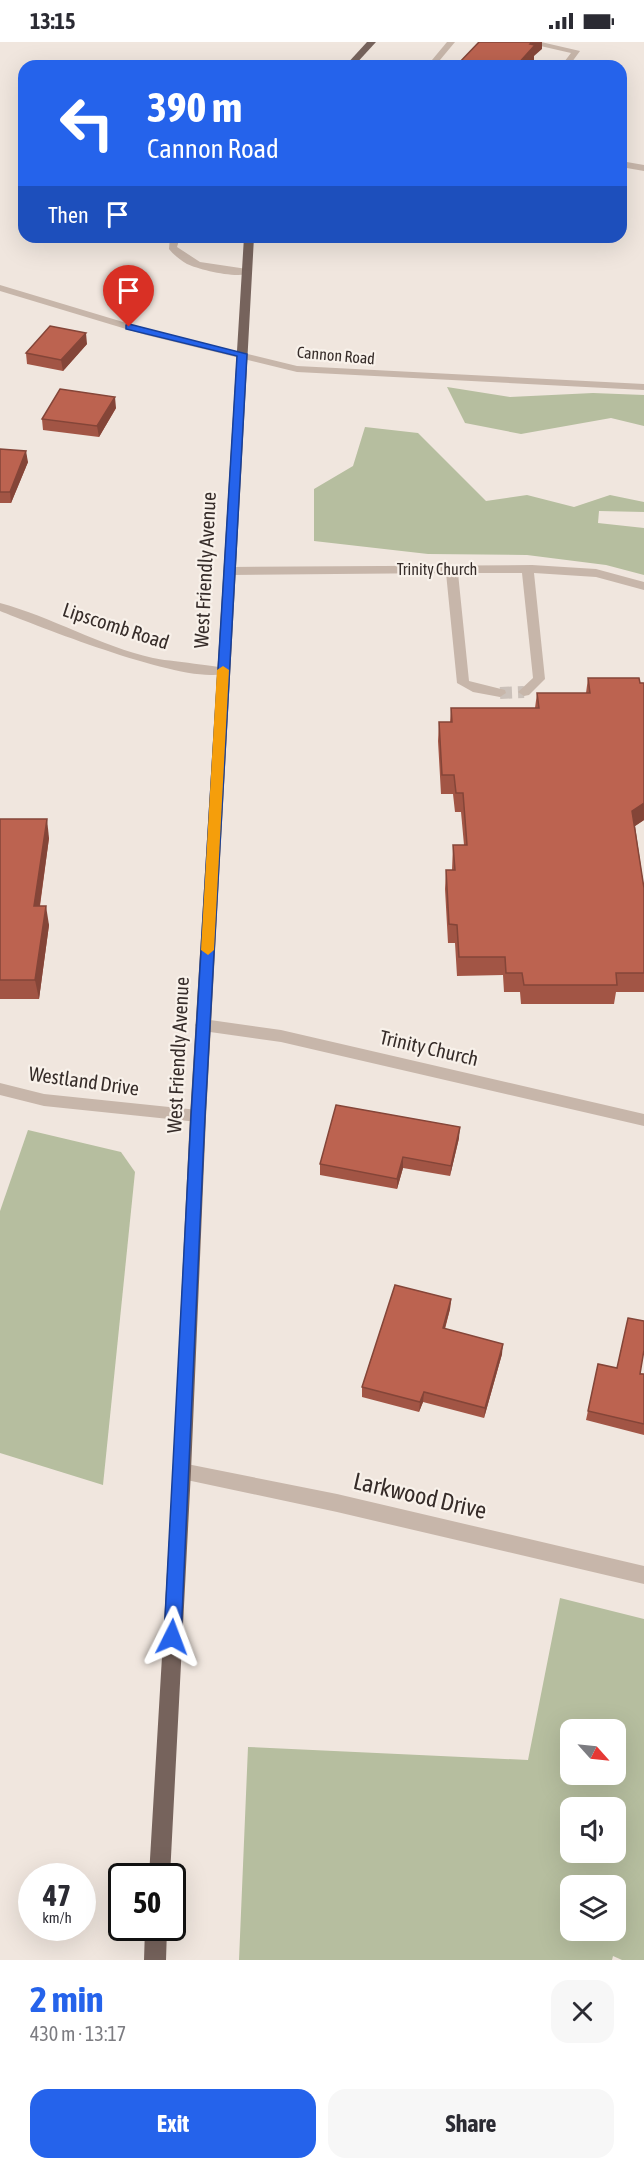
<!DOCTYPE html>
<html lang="en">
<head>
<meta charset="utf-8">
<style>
  :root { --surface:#fff; --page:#f7f7f7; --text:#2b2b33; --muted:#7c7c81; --accent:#2563eb }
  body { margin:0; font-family:"Asap Condensed",sans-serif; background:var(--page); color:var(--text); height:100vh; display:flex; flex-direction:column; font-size:22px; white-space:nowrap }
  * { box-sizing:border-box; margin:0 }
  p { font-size:20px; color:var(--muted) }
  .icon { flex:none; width:33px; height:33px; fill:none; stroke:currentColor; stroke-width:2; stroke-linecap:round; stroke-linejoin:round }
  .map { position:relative; height:1918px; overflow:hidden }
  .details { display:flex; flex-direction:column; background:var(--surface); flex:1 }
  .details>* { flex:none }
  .guide { position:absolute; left:18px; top:18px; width:609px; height:183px; border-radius:18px; box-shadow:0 6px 24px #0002; background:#2563eb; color:#fff; overflow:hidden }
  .needle { width:39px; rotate:117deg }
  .tools { position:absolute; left:560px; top:1677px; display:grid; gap:12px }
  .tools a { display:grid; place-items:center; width:66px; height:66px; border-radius:12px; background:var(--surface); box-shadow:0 6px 24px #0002; font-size:30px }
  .speed { position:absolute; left:18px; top:1821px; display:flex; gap:12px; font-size:30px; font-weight:700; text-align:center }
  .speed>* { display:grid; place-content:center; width:78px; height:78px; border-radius:50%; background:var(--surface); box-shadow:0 6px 24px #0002; line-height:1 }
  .speed small { font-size:15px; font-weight:400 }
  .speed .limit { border:3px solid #111; border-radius:9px; background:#fff; color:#111 }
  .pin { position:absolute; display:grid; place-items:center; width:51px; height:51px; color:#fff; margin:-62px -26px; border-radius:50% 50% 50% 0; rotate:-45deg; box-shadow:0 0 6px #0007 }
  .pin .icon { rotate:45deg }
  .me { position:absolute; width:66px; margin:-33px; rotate:3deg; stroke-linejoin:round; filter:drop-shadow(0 0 4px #0008) }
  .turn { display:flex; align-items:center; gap:21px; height:126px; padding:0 30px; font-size:27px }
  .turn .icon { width:78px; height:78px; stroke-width:2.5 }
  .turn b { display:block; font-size:42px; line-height:51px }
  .then { display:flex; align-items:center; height:57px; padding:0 30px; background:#0003; gap:12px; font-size:22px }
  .round { display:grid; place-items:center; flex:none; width:63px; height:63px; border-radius:18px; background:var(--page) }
  .summary { display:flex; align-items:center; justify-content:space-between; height:102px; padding:0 30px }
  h1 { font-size:36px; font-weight:700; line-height:45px; color:var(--accent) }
  .button { display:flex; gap:12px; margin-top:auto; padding:12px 30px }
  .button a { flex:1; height:69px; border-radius:18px; background:var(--accent); color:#fff; font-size:24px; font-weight:700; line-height:69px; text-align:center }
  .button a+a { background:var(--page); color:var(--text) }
  .status { display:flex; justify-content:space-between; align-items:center; height:42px; padding:0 30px; background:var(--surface); direction:ltr }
  .status svg { height:16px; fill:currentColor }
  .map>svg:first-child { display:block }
</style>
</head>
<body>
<div class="status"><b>13:15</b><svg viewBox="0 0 49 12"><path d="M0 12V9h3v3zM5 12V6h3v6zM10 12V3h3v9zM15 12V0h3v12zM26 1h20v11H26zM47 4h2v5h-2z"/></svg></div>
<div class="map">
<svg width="644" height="1918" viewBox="0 0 644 1918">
  <rect width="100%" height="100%" fill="#f0e6de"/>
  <g fill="#b6be9f" fill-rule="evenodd">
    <path d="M 447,345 L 510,355 L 593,351 L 644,353 L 644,384 L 611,376 L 521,392 L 465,381 Z"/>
    <path d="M 365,385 L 418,391 L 486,459 L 527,453 L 574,465 L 610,453 L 644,460 L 644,470 L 599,469 L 598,481 L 644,486 L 644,533 L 606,523 L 527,513 L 428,512 L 314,499 L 314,447 L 353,424 Z"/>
    <path d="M 28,1088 L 121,1110 L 135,1130 L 103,1443 L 0,1411 L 0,1169 Z"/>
    <path d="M 560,1556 L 644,1577 L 644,1918 L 622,1918 L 613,1914 L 612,1918 L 239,1918 L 248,1705 L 528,1718 ZM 570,1688 L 615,1688 L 615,1732 L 570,1732 ZM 570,1766 L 615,1766 L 615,1810 L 570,1810 ZM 570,1844 L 615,1844 L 615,1888 L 570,1888 Z"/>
  </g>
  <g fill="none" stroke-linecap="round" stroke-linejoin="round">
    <path stroke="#cbc1ba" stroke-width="12" stroke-dasharray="12 6" stroke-linecap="butt" d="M 500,651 L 524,650"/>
    <g fill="#c7b6aa" fill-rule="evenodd">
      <path d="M 447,0 L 455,0 L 435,24 L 427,24 Z"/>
      <path d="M 523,0 L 541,0 L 580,9 L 569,24 L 561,24 L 571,11 Z"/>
      <path d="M 353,17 L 377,22 L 378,24 L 350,22 L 349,20 Z"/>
      <path d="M 621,119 L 644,123 L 644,129 L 621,125 Z"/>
      <path d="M 170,195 L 180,195 L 177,205 L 200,220 L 247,227 L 252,230 C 241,238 200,228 187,222 C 180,218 174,213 169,207 Z"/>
      <path d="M 0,243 L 153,289 L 297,324 L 644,342 L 644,348 L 297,330 L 146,293 L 0,249 Z"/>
      <path d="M 532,523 L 596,527 L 644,540 L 644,548 L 596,535 L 534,531 L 545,637 L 529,653 L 524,654 L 518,650 L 533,636 L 522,531 L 458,531 L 469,639 L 505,648 L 506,651 L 500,655 L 473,650 L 457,641 L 446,531 L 229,533 L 223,529 L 229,525 Z"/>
      <path d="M 0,561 C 52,575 100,604 153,616 C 166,619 225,624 229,628 C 206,652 33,582 0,569 Z"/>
      <path d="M 203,977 L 281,988 L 644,1072 L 644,1084 L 281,1000 L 203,989 L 198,987 L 195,983 L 198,979 Z"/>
      <path d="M 0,1041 L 44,1052 L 198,1068 L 204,1070 L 206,1074 L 204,1078 L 198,1080 L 44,1064 L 0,1053 Z"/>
      <path d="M 182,1421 L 337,1452 L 644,1524 L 644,1542 L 337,1470 L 182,1437 L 176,1435 L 173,1429 L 176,1423 Z"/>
    </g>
    <g fill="#76635c" fill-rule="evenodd">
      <path d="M 367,0 L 376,0 L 354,24 L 345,24 Z"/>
      <path d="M 244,195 L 254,195 L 206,1074 L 191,1429 L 170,1834 L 149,1834 L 173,1429 L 190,1074 Z"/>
      <path d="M 145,1886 L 167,1886 L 166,1918 L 144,1918 Z"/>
    </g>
  </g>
  <g fill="#a25545">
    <path d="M 87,302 L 63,329 L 27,322 L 26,311 Z"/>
    <path d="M 116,366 L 99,395 L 43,388 L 42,377 Z"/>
    <path d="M 0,407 L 28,420 L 11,461 L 0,461 Z"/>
    <path d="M 588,636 L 644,641 L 644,778 L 635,784 L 644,846 L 644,950 L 616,950 L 614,962 L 521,962 L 520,950 L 504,950 L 503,933 L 457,934 L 455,901 L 448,901 L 445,847 L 446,828 L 452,828 L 453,803 L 464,803 L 461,770 L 455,770 L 453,752 L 441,752 L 438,699 L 439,680 L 450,680 L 451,666 L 535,666 L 537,651 L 586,651 Z"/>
    <path d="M 0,777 L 49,796 L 40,864 L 49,883 L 39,957 L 0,957 Z"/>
    <path d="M 459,1096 L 450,1134 L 403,1126 L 397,1147 L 320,1133 L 320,1122 Z"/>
    <path d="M 451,1257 L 450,1267 L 445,1287 L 502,1312 L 484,1376 L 423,1360 L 419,1370 L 362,1355 L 362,1345 Z"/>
    <path d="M 598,1322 L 644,1332 L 644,1393 L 586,1378 Z"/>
  </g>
  <g fill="#844538">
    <path d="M 532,0 L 542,0 L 542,7 L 534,14 L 534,21 L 531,24 L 516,24 Z"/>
    <path d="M 86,291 L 87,302 L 63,329 L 61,318 Z"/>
    <path d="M 115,355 L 116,366 L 99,395 L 97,384 Z"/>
    <path d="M 26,409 L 28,420 L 11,461 L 10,450 Z"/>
    <path d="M 644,761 L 644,778 L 629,788 L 632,769 Z"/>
    <path d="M 47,777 L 49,796 L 37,883 L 34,864 Z"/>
    <path d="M 46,864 L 49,883 L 39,957 L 35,938 Z"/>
    <path d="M 460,1085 L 459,1096 L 450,1134 L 451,1124 Z"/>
    <path d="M 403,1115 L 403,1126 L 397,1147 L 397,1137 Z"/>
    <path d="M 451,1257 L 450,1267 L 442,1296 L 443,1286 Z"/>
    <path d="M 503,1302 L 502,1312 L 484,1376 L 485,1366 Z"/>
    <path d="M 424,1350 L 423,1360 L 419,1370 L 420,1360 Z"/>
  </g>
  <g fill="#bc6350" stroke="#844538" stroke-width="1.5">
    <path d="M 479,0 L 532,0 L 530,2 L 535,3 L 516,24 L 456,24 Z"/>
    <path d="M 50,284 L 86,291 L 61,318 L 26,311 Z"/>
    <path d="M 60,347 L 115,355 L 97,384 L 42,377 Z"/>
    <path d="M 0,407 L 26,409 L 10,450 L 0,450 Z"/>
    <path d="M 588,636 L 639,636 L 640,641 L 644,641 L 644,761 L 632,769 L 644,846 L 644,931 L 616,931 L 617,943 L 524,943 L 522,931 L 506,931 L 505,915 L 459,915 L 457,883 L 449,882 L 446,828 L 455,828 L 453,803 L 467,803 L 463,751 L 456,751 L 454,733 L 442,733 L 439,680 L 452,680 L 451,666 L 539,666 L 537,651 L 590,651 Z"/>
    <path d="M 0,777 L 47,777 L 34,864 L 46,864 L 35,938 L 0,938 Z"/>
    <path d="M 336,1063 L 460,1085 L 451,1124 L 403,1115 L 397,1137 L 320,1122 Z"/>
    <path d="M 395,1243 L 451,1257 L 443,1286 L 503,1302 L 485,1366 L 424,1350 L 420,1360 L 362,1345 Z"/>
    <path d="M 628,1276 L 644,1279 L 644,1308 L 640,1332 L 644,1332 L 644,1382 L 588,1369 L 598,1322 L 617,1326 Z"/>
  </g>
  <path fill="#2563eb" stroke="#184099" stroke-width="1.5" d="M 129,282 L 247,312 L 205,1074 L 181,1595 L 179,1601 L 172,1603 L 166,1601 L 164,1595 L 191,1074 L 237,314 L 126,287 L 126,283 Z"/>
  <path fill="#f59e0b" d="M 223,624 L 229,628 L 214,908 L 208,913 L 201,908 L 217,628 Z"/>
  <g text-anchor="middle" stroke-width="4.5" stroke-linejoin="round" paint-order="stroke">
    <g font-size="16" fill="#362c29" stroke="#f8f1ea">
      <text transform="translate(336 313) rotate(5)" y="6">Cannon Road</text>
      <text x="437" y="533">Trinity Church</text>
    </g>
    <g font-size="20" fill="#362c29" stroke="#f8f1ea">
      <text transform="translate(205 528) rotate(-87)" y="7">West Friendly Avenue</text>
      <text transform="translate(116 584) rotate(18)" y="7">Lipscomb Road</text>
      <text transform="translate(429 1006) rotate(13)" y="7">Trinity Church</text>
      <text transform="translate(178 1013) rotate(-87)" y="7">West Friendly Avenue</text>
      <text transform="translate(84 1039) rotate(8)" y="7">Westland Drive</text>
    </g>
    <g font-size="24" fill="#362c29" stroke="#f8f1ea">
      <text transform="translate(420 1454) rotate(13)" y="8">Larkwood Drive</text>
    </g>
  </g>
</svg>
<div class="tools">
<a><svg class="needle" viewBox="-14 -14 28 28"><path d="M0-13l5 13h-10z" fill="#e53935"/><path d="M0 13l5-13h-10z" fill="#7c7c81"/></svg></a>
<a><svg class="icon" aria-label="sound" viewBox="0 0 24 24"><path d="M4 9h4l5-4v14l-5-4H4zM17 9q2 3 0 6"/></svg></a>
<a><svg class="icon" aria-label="layers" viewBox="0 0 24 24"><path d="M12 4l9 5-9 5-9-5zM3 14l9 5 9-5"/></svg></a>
</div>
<div class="speed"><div>47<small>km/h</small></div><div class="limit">50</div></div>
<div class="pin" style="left:129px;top:285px;background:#d93025"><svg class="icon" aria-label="arrive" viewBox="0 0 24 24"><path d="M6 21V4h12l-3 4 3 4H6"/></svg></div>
<svg class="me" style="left:172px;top:1595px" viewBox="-20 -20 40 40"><path d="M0-17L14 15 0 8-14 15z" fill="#2563eb" stroke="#fff" stroke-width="4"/></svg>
<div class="guide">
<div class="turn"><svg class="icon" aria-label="left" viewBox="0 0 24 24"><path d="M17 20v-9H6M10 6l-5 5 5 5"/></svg><div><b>390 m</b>Cannon Road</div></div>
<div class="then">Then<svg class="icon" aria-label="arrive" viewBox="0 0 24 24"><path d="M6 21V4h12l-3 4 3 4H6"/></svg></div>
</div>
</div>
<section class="details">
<div class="summary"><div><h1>2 min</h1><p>430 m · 13:17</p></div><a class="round"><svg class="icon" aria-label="close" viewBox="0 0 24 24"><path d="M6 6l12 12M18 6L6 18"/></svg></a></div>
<div class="button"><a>Exit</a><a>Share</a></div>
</section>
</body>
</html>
